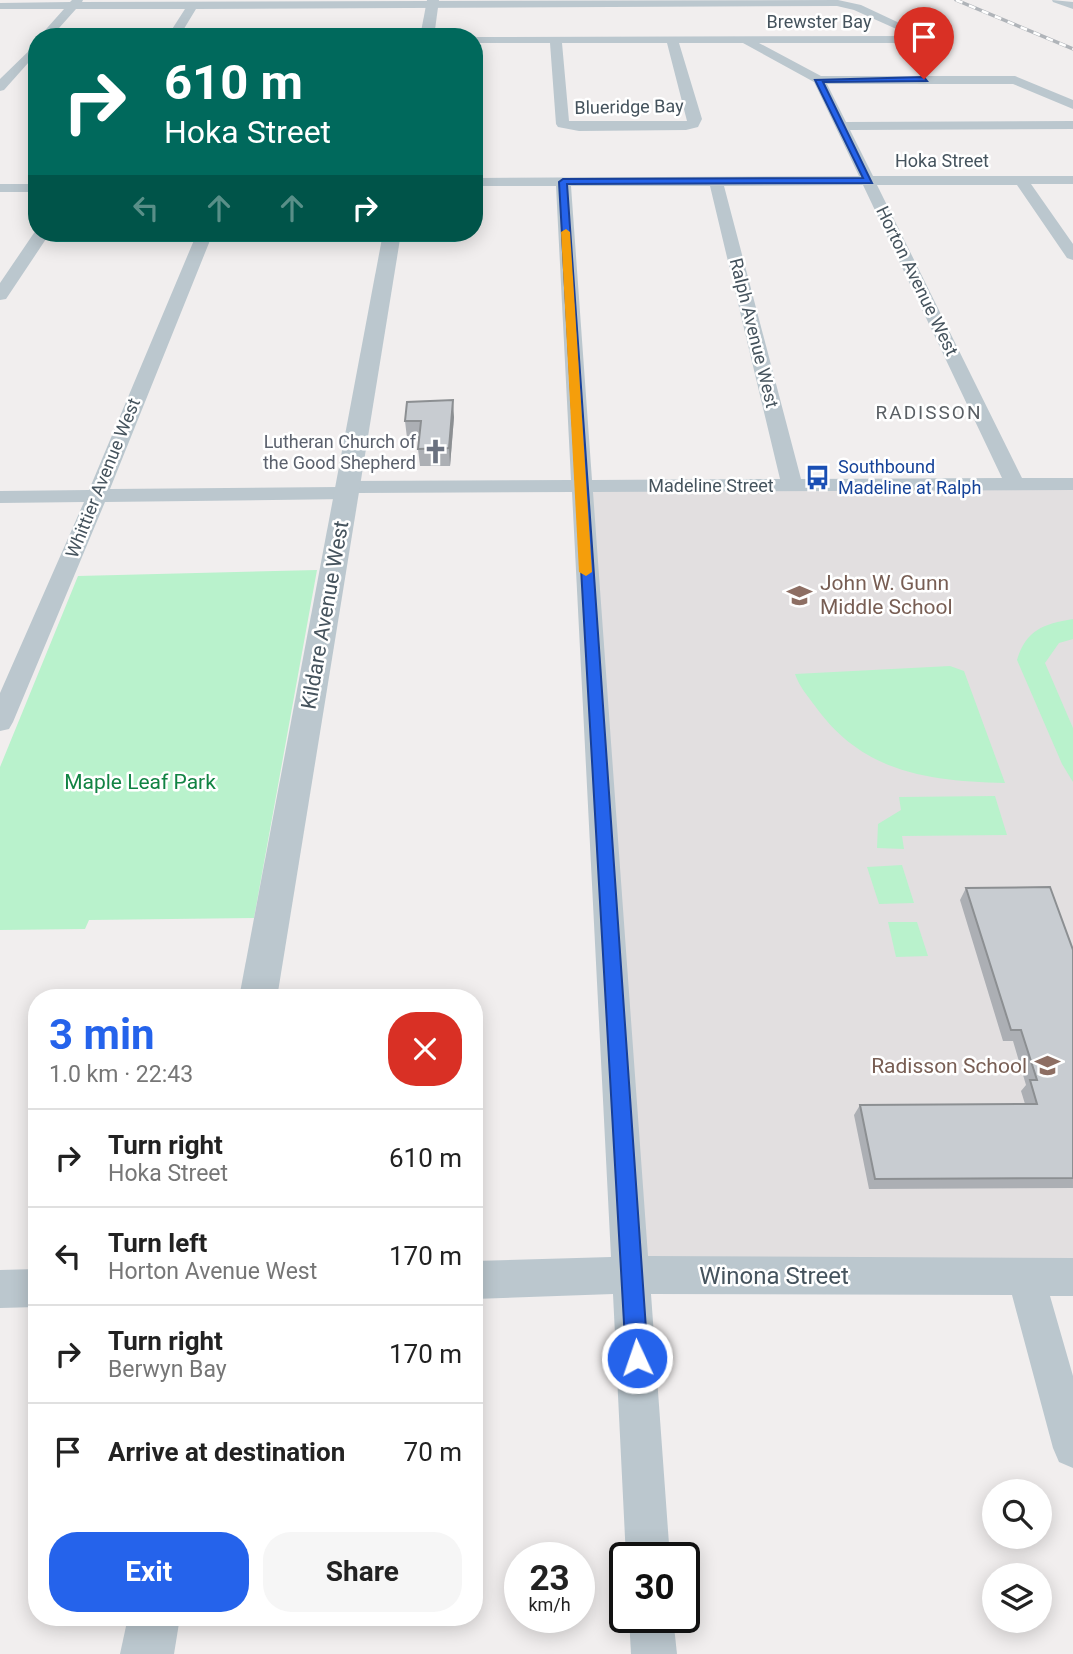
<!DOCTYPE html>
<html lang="en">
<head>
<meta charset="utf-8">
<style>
  :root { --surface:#fff; --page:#f6f6f6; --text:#222; --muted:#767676; --line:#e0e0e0; --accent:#2563eb }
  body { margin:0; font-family:Roboto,sans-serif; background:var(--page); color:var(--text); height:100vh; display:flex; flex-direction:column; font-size:26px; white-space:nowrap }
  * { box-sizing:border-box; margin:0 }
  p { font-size:23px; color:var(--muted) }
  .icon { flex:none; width:38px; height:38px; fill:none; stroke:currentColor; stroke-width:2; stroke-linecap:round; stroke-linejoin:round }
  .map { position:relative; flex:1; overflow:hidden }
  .details { position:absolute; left:28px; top:989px; width:455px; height:637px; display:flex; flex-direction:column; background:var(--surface); border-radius:28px; box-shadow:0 4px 18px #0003 }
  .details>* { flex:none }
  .top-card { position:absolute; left:28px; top:28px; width:455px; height:214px; border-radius:28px; box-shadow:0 4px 18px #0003; background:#00695c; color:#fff; overflow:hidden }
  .fabs { position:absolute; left:982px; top:1479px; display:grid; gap:14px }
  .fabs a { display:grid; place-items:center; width:70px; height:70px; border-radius:50%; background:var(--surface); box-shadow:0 4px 18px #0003; font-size:35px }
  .speed { position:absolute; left:504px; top:1542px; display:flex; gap:14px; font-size:35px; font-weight:700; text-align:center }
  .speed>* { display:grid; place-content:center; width:91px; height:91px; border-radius:50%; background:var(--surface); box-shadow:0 4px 18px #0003; line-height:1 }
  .speed small { font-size:18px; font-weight:400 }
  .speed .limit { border:4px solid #111; border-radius:10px; background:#fff; color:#111 }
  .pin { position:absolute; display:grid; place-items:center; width:60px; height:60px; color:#fff; margin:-72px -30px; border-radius:50% 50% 50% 0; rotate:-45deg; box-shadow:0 0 7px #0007 }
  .pin .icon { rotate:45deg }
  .me { position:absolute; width:77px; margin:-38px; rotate:357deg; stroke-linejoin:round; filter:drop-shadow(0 0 5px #0008) }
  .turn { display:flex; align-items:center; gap:24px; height:147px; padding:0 21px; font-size:32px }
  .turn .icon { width:91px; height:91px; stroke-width:2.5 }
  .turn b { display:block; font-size:49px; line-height:60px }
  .lanes { display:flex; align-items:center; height:66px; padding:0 21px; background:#0003; justify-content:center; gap:35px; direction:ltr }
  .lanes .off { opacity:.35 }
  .round { display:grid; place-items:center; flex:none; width:74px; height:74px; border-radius:28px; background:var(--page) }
  .summary { display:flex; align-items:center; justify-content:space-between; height:119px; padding:0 21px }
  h1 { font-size:42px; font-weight:700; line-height:52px; color:var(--accent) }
  .button { display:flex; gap:14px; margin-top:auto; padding:14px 21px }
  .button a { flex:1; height:80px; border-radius:28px; background:var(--accent); color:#fff; font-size:28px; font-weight:700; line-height:80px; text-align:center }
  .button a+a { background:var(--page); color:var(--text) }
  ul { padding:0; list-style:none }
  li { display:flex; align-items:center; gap:21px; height:98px; padding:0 21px; border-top:2px solid var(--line) }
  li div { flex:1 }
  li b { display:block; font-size:26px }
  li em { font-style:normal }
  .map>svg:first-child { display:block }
</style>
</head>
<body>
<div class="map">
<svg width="1073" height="1654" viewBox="0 0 1073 1654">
  <rect width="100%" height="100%" fill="#f1eeee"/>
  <path fill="#e2dfe0" d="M 1073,484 L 1073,1277 L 632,1275 L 580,486 Z"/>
  <g fill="#b9f2cc">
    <path d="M 317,570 L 254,918 L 89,920 L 85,929 L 0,930 L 0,767 L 78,576 Z"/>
    <path d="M 1073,619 L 1073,639 L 1059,643 L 1045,663 L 1073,728 L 1073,782 L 1062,764 L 1017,660 C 1026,630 1043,624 1073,619 Z"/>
    <path d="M 950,666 L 964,671 L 1005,783 C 928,781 863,773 815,706 C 807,695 799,686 795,674 Z"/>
    <path d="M 995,796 L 1007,835 L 902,836 L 904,849 L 877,848 L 878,824 L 901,810 L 899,797 Z"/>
    <path d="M 902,865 L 914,903 L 879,904 L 867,867 Z"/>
    <path d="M 888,922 L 917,922 L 928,956 L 896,957 Z"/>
  </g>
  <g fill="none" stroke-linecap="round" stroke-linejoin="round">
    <g fill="#bbc7ce" fill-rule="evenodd">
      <path d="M 72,0 L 83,0 L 82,2 L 838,0 L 861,5 L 925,35 L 921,41 L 906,43 L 759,43 L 821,76 L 1015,76 L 1073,100 L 1073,109 L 1013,84 L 827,84 L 846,122 L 1073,121 L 1073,129 L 850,130 L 873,176 L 1073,176 L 1073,184 L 1031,184 L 1073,244 L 1073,260 L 1067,258 L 1017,185 L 877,185 L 1022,478 L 1073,478 L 1073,490 L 593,492 L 648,1256 L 1073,1258 L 1073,1296 L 1050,1296 L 1073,1376 L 1073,1468 L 1059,1462 L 1053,1448 L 1012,1295 L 651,1294 L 670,1558 L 626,1558 L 613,1294 L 474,1299 L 474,1261 L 611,1257 L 572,492 L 358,493 L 355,497 L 348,499 L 105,502 L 13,722 L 9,729 L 0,731 L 0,693 L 84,502 L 0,503 L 0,491 L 89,490 L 197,233 L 213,233 L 110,489 L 339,487 L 342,483 L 349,481 L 571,480 L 556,186 L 474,186 L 474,178 L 859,176 L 814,82 L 743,43 L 679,43 L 702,119 L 698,127 L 686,130 L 579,131 L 558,127 L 556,124 L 550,43 L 474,43 L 473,37 L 912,36 L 854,10 L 837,6 L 196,9 L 179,37 L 167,37 L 185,9 L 76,9 L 51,37 L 39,37 L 64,9 L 0,9 L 0,3 L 70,2 ZM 562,43 L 667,43 L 687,121 L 569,121 ZM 863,185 L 1002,478 L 801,479 L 724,186 ZM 571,186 L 710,186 L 780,479 L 592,480 Z"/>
      <path d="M 1052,0 L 1073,2 L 1073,9 L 1053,2 Z"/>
      <path d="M 37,43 L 37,53 L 4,90 L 0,91 L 0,79 Z"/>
      <rect x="0" y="184" width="37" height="8"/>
      <path d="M 36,230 L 37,233 L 50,233 L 6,299 L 0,300 L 0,283 Z"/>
      <path d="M 37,1269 L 37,1307 L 0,1308 L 0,1270 Z"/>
      <path d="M 629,1617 L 673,1617 L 677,1654 L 631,1654 Z"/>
    </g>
    <g fill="#bbc7ce" fill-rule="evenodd">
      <path d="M 427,0 L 439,0 L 434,37 L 420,37 Z"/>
      <path d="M 383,233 L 401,233 L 277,998 L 239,998 Z"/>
      <path d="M 128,1617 L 180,1617 L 174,1654 L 120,1654 Z"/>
    </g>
    <defs>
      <path id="rail" d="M 956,0 L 1073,49"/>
    </defs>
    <use href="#rail" stroke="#b0b4b9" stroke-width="3.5"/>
    <use href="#rail" stroke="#fff" stroke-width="2.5" stroke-dasharray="7" stroke-linecap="butt"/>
  </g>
  <g fill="#acafb4">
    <path d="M 454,417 L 450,466 L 420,466 L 418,449 L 419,438 L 407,438 L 405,421 Z"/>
    <path d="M 966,888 L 1073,950 L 1073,1188 L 869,1189 L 854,1115 L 860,1105 L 1025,1104 L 1021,1091 L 1026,1085 L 1013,1041 L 1003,1041 L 960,900 Z"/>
  </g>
  <path fill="#8c8f92" d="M 453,400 L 454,417 L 450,466 L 449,448 Z"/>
  <g fill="#c8ccd1" stroke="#8c8f92" stroke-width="2">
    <path d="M 453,400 L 449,448 L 418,449 L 421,421 L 405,421 L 407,402 Z"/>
    <path d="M 1050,887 L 1073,950 L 1073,1178 L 875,1179 L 860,1105 L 1037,1104 L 1030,1080 L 1037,1080 L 1021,1030 L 1011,1030 L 966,888 Z"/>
  </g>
  <path fill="#2563eb" stroke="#184099" stroke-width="2" d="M 924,77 L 927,81 L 823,82 L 872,183 L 567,184 L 648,1358 L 645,1366 L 637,1369 L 629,1366 L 626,1358 L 559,182 L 563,179 L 863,178 L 815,80 Z"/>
  <path fill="#f59e0b" d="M 566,229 L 570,232 L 592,572 L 586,576 L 579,572 L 561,232 Z"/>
  <defs>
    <symbol id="church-bare" viewBox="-9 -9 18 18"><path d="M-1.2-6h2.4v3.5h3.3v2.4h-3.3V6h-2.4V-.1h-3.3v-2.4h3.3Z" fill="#6b7280" stroke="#fff" stroke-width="2.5" paint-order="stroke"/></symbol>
    <symbol id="bus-bare" viewBox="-9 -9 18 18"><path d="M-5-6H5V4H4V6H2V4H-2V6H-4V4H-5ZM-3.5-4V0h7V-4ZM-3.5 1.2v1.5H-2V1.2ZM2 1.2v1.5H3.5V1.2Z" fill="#1a4fb4" stroke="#fff" stroke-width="2.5" paint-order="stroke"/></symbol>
    <symbol id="school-bare" viewBox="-9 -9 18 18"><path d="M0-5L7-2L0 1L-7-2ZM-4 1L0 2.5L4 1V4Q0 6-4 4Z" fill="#8d6e63" stroke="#fff" stroke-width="2.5" paint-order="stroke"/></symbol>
  </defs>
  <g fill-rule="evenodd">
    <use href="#church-bare" x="418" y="434" width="35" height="35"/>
    <use href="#bus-bare" x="800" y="460" width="35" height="35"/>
    <use href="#school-bare" x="782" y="578" width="35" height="35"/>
    <use href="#school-bare" x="1030" y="1048" width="35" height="35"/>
  </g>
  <g text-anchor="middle" stroke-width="5" stroke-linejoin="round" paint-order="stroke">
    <g font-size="18" fill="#45535d" stroke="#fff">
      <text x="819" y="28">Brewster Bay</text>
      <text transform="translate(629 107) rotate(-1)" y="6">Blueridge Bay</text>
      <text x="942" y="167">Hoka Street</text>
      <text transform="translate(917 281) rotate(64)" y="6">Horton Avenue West</text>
      <text transform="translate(754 333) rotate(76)" y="6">Ralph Avenue West</text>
      <text transform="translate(103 478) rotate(-68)" y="6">Whittier Avenue West</text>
      <text x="711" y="492">Madeline Street</text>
    </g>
    <g font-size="18" fill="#5b616d" stroke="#fff" text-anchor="end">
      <text x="416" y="448">Lutheran Church of<tspan x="416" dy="21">the Good Shepherd</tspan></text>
    </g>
    <g font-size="18" fill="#164399" stroke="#fff" text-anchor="start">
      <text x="838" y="473">Southbound<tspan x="838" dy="21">Madeline at Ralph</tspan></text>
    </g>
    <g font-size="19" letter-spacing="2" fill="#5a5f64" stroke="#fff">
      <text x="929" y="419">RADISSON</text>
    </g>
    <g font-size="21" fill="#785e54" stroke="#fff" text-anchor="start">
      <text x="820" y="590">John W. Gunn<tspan x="820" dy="24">Middle School</tspan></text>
      <text x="1027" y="1073" text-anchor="end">Radisson School</text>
    </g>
    <g font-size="21" fill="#45535d" stroke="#fff">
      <text transform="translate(325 615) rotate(-80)" y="7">Kildare Avenue West</text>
    </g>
    <g font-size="21" fill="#118343" stroke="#fff">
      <text x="140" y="789">Maple Leaf Park</text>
    </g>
    <g font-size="24" fill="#45535d" stroke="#fff">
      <text x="774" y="1284">Winona Street</text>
    </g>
  </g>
</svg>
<div class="fabs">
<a><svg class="icon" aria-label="search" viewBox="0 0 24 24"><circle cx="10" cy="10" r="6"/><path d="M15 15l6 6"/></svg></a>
<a><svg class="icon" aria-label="layers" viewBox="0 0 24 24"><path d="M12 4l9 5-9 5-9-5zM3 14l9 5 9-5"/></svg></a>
</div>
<div class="speed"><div>23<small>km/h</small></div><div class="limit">30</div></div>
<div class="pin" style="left:924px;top:79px;background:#d93025"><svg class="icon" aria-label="arrive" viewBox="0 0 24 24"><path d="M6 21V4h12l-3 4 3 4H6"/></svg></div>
<svg class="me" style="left:637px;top:1358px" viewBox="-20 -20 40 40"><circle r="17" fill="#2563eb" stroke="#fff" stroke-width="3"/><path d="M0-11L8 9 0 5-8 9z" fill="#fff"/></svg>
<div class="top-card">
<div class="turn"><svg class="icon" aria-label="right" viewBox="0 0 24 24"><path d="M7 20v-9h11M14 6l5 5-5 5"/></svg><div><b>610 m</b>Hoka Street</div></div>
<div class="lanes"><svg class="icon off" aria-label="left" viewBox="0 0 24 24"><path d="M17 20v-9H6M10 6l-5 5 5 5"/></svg><svg class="icon off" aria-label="ahead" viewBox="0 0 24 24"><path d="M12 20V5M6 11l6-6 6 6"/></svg><svg class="icon off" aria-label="ahead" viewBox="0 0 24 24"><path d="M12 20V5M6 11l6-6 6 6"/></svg><svg class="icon" aria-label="right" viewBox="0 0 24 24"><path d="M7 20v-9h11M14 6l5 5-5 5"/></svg></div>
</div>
<section class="details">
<div class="summary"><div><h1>3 min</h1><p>1.0 km · 22:43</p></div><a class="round" style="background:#d93025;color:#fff"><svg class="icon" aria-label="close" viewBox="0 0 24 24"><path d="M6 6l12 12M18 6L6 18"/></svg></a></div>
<ul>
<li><svg class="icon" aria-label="right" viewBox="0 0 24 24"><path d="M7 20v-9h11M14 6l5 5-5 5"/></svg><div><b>Turn right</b><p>Hoka Street</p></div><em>610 m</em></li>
<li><svg class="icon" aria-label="left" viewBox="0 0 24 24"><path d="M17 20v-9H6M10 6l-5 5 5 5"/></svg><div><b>Turn left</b><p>Horton Avenue West</p></div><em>170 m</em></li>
<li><svg class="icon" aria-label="right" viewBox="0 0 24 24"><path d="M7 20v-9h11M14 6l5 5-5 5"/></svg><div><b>Turn right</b><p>Berwyn Bay</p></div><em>170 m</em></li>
<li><svg class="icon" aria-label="arrive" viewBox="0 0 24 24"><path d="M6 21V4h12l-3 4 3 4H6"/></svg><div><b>Arrive at destination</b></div><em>70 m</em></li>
</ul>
<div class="button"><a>Exit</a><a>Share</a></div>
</section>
</div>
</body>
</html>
